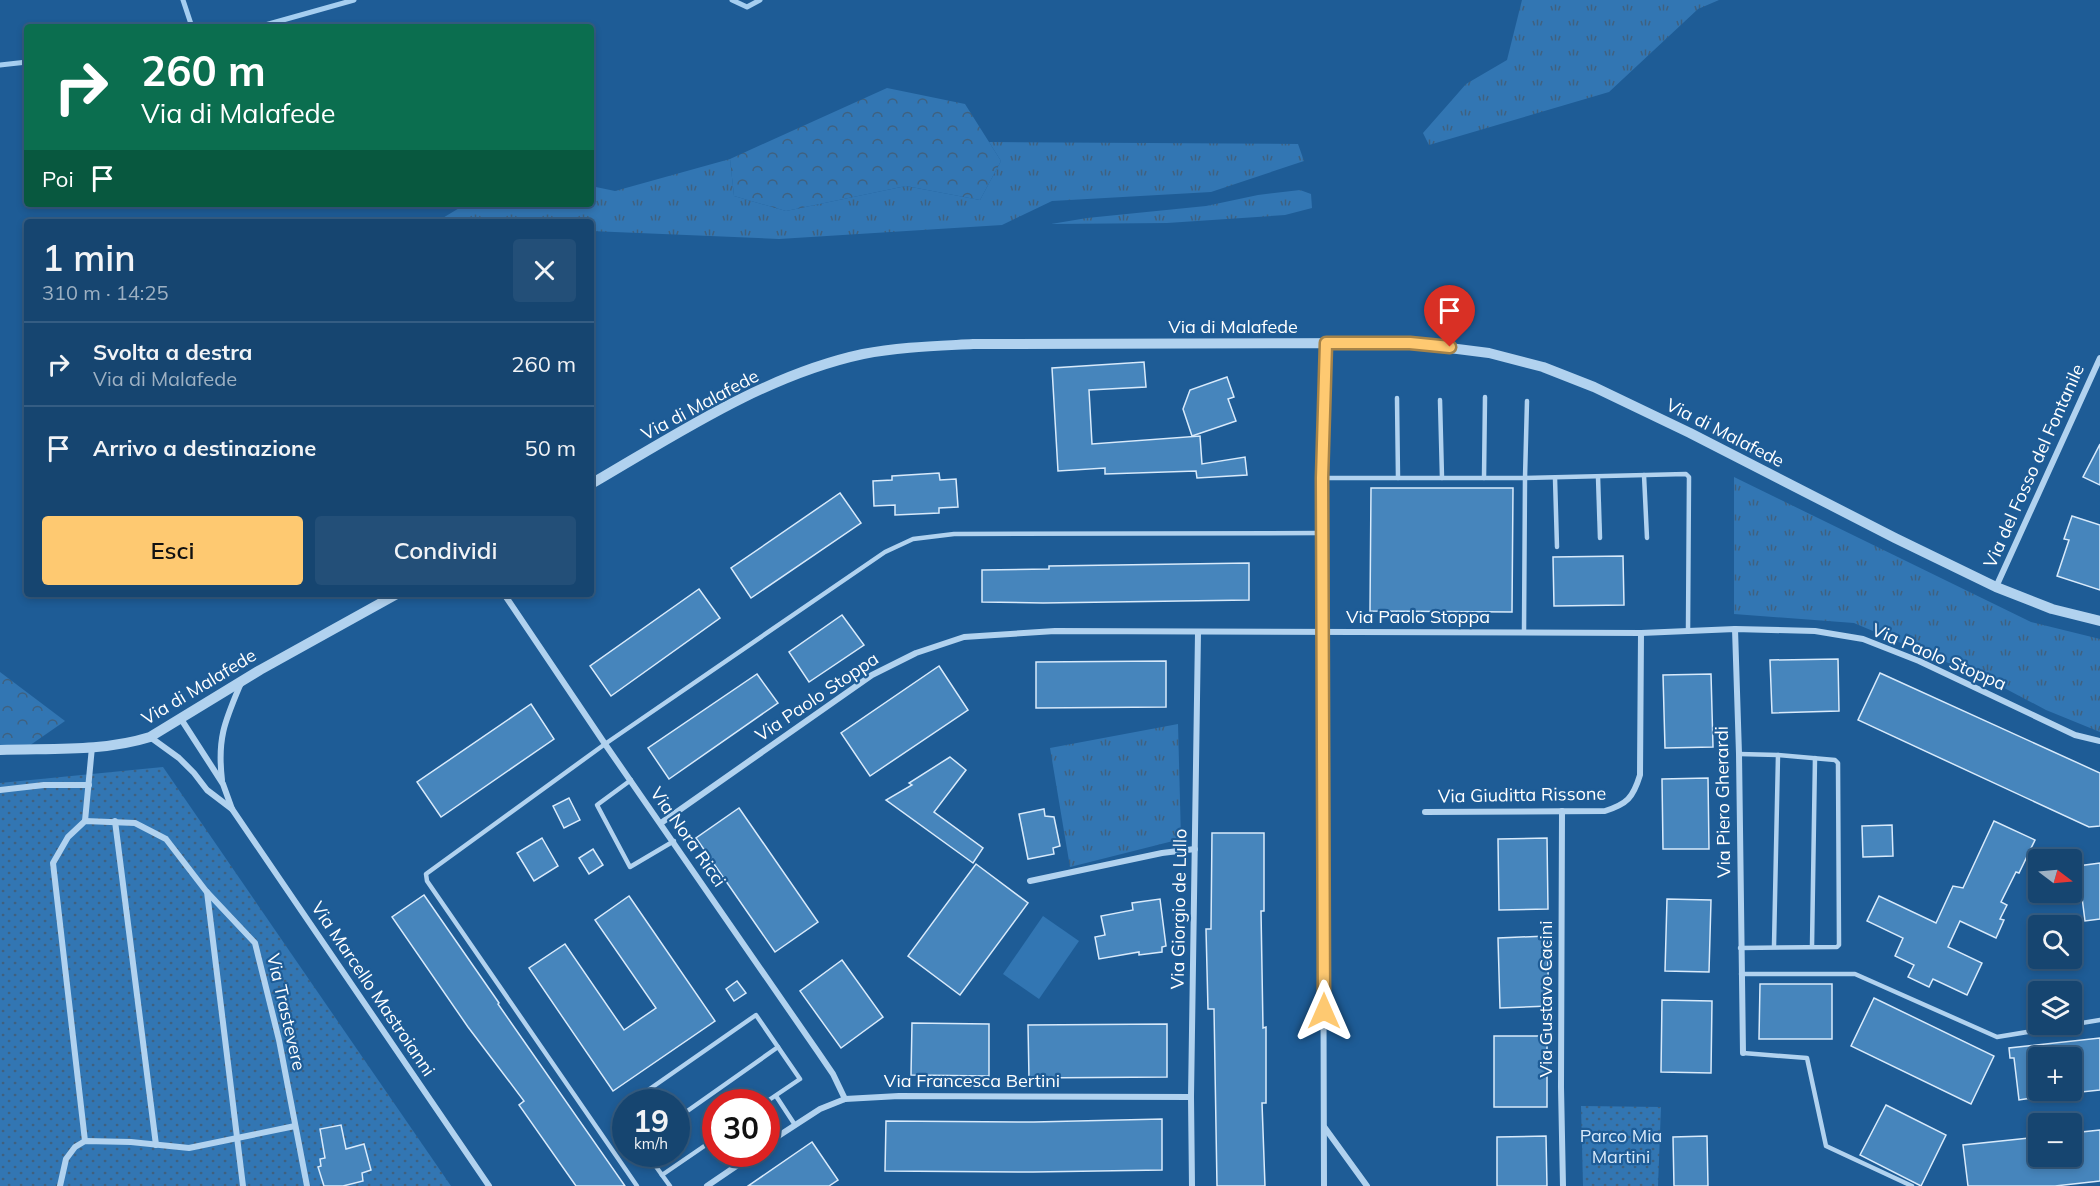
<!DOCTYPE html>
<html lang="it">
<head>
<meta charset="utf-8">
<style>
  :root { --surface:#164570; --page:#234f78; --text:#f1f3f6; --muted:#9eb1c3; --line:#355d83; --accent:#fec971 }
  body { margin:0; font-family:Mulish,sans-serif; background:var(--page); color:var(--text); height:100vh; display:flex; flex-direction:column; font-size:22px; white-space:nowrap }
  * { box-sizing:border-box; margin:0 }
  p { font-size:20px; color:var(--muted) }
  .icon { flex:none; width:33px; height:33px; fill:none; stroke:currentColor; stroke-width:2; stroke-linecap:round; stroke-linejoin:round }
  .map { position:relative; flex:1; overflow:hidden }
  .details { position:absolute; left:24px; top:219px; width:570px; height:378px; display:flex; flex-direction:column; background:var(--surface); border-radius:6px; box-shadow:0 3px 9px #0003,0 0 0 2px var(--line) }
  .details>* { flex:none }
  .top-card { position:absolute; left:24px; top:24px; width:570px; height:183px; border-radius:6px; box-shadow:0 3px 9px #0003,0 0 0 2px var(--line); background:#0b6e4f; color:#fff; overflow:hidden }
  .needle { width:39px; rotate:106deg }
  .fabs { position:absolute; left:2028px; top:849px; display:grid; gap:12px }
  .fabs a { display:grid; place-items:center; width:54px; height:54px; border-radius:6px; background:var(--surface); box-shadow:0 3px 9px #0003,0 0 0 2px var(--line); font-size:30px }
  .speed { position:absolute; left:612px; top:1089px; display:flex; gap:12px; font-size:30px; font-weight:700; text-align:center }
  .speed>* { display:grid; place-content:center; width:78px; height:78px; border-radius:50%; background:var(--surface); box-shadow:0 3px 9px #0003,0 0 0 2px var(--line); line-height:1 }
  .speed small { font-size:15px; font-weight:400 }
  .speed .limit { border:9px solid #d22; background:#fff; color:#111 }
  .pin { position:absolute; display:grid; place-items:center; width:51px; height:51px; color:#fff; margin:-62px -26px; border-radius:50% 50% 50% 0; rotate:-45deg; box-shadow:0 0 6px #0007 }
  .pin .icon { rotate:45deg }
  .me { position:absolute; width:66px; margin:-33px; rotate:0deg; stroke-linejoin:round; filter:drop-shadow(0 0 4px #0008) }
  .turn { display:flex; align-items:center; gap:21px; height:126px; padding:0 18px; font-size:27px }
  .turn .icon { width:78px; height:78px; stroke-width:2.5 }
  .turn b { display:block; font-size:42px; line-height:51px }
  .then { display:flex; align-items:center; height:57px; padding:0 18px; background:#0003; gap:12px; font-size:22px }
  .round { display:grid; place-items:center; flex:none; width:63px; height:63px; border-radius:6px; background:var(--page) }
  .headline { display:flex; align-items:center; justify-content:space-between; height:102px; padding:0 18px }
  h1 { font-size:36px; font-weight:600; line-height:45px }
  .cta { display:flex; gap:12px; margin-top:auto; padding:12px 18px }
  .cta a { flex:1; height:69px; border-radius:6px; background:var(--accent); color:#111; font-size:24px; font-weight:600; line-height:69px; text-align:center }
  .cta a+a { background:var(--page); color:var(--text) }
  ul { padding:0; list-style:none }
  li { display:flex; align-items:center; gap:18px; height:84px; padding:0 18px; border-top:2px solid var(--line) }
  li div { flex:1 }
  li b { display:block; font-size:22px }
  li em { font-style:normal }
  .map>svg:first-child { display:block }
</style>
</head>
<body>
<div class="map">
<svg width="2100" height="1186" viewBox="0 0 2100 1186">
  <defs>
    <pattern id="grass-tufts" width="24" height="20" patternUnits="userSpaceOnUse" patternTransform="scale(1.5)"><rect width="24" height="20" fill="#3276b3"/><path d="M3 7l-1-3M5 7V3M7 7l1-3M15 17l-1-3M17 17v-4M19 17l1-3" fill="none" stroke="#3f6180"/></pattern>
    <pattern id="forest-crowns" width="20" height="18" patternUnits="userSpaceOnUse" patternTransform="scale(1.5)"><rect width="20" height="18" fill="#3276b3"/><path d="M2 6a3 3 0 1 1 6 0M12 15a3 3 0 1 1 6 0" fill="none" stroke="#3f6180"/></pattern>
    <pattern id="park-dots" width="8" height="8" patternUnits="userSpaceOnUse" patternTransform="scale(1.5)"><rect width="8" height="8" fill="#3276b3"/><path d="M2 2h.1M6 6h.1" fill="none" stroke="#3f6180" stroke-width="1.8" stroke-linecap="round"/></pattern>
  </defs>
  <rect width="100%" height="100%" fill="#1e5c96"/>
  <g fill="url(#grass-tufts)">
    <path d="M 1522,0 L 1719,0 L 1698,9 L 1609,92 L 1429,145 L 1423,133 L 1466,84 L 1507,60 Z"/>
    <path d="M 989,142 L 1298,144 L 1304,161 L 1211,192 L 1052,201 L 1002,225 L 779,239 L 591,231 L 591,222 L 454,222 L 441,219 L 466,204 L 591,204 L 591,186 L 615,191 L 730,159 L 734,196 L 786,211 L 906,186 L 980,200 L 1001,161 Z"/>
    <path d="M 1300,190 L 1311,194 L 1312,208 L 1285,215 L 1167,223 L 1051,224 L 1087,218 L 1206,206 L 1258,195 Z"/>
    <path d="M 1734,477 L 2031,622 L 2100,639 L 2100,732 L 2046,710 L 1991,681 L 1854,623 L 1734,614 Z"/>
    <path d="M 1178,724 L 1181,839 L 1070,867 L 1050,748 Z"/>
  </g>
  <g fill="url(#forest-crowns)">
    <path d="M 887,88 L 965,104 L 1001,161 L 980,200 L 906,186 L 786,211 L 734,196 L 730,159 Z"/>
    <path d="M 0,672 L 65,721 L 26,748 L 0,750 Z"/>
  </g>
  <g fill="url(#park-dots)">
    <path d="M 163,767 L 451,1186 L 0,1186 L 0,783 Z"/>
    <path d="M 1581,1106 L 1661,1107 L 1658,1186 L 1583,1186 Z"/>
  </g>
  <path fill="#3276b3" d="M 1043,916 L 1079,941 L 1039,999 L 1003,974 Z"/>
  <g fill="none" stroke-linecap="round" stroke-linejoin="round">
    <g stroke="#a5cef0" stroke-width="5">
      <path d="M 183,0 L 192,27"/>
      <path d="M 732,0 L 747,7 L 760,0"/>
      <path d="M 258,27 L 354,0"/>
      <path d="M 0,65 L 27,62"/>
    </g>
  </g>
  <g fill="#4685bc" stroke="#d8eafb" stroke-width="1.5">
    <path d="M 1144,362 L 1146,387 L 1089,390 L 1092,444 L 1200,436 L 1202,464 L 1245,457 L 1247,475 L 1197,478 L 1196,471 L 1105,474 L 1105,468 L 1058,471 L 1052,368 Z"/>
    <path d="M 1227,377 L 1234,397 L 1228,399 L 1236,421 L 1192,436 L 1183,409 L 1190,390 Z"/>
    <path d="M 2100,444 L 2100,485 L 2083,477 Z"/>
    <path d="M 939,473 L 940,480 L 956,479 L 958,507 L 939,508 L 939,513 L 895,515 L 895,505 L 874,506 L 873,481 L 892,480 L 892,476 Z"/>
    <path d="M 1371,488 L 1513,488 L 1512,612 L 1370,611 Z"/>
    <path d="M 840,493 L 861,523 L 751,598 L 731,568 Z"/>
    <path d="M 2072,516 L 2100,525 L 2100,590 L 2057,576 L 2069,540 L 2064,539 Z"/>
    <path d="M 1623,556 L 1624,605 L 1554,606 L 1553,557 Z"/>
    <path d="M 1249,563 L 1249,600 L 1043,603 L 982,602 L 982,570 L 1049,569 L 1049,566 Z"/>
    <path d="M 699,589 L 720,618 L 611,696 L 590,666 Z"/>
    <path d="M 842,615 L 864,645 L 809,682 L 789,652 Z"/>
    <path d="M 1838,659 L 1839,711 L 1772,713 L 1770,660 Z"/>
    <path d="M 1166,661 L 1166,707 L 1036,708 L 1036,662 Z"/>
    <path d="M 939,666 L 968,710 L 870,776 L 841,733 Z"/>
    <path d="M 1880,673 L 2100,773 L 2100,826 L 2089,827 L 1858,720 Z"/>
    <path d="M 757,674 L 778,703 L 669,779 L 648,748 Z"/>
    <path d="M 1711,674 L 1713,747 L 1665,748 L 1663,675 Z"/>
    <path d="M 531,704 L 554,739 L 441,817 L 417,782 Z"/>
    <path d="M 950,757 L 966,770 L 934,812 L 983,848 L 973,863 L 886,800 L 912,785 L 909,783 Z"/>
    <path d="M 1708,778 L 1709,849 L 1663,849 L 1662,779 Z"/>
    <path d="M 569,798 L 580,820 L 564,828 L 553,806 Z"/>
    <path d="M 739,808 L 818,922 L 775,952 L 696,838 Z"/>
    <path d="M 1044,809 L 1045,816 L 1054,817 L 1060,846 L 1053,848 L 1054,854 L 1028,859 L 1019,814 Z"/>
    <path d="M 1994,821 L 2035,840 L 2019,873 L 2016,872 L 2001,902 L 2007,905 L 2000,919 L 2004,920 L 1996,938 L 1960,921 L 1948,947 L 1982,963 L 1967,995 L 1933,979 L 1929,987 L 1908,977 L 1914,965 L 1895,956 L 1903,938 L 1867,921 L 1879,896 L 1936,923 L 1953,886 L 1963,888 Z"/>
    <path d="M 1892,825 L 1893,856 L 1863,857 L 1862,826 Z"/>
    <path d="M 1212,833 L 1264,833 L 1264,911 L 1261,911 L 1263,1028 L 1266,1027 L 1266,1103 L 1262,1103 L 1265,1186 L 1217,1186 L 1214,1009 L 1208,1009 L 1206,929 L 1211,929 Z"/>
    <path d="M 542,838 L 558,866 L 534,881 L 517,853 Z"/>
    <path d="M 1547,838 L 1548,909 L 1499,910 L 1498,839 Z"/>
    <path d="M 593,849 L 603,865 L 589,874 L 579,858 Z"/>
    <path d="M 2100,863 L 2100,919 L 2085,921 L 2078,866 Z"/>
    <path d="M 976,864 L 1028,903 L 960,995 L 908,956 Z"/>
    <path d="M 424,895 L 499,1003 L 498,1004 L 625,1186 L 576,1186 L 519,1105 L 524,1101 L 468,1027 L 392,917 Z"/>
    <path d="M 629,896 L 715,1021 L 613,1091 L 529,968 L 565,944 L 624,1030 L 656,1008 L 595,920 Z"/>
    <path d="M 1160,899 L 1166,946 L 1162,947 L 1162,952 L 1139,955 L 1139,952 L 1099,959 L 1095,937 L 1105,935 L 1101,916 L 1133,910 L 1132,903 Z"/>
    <path d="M 1667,899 L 1711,900 L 1709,972 L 1665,971 Z"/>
    <path d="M 1547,936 L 1549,1006 L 1500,1008 L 1498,938 Z"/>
    <path d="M 842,960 L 883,1017 L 841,1048 L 800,991 Z"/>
    <path d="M 737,981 L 746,993 L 734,1001 L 726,989 Z"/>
    <path d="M 1760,984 L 1832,984 L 1832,1039 L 1759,1039 Z"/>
    <path d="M 1874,998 L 1994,1056 L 1971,1104 L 1851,1046 Z"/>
    <path d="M 1662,1000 L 1712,1001 L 1711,1073 L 1661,1072 Z"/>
    <path d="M 912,1023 L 989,1024 L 989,1076 L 911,1075 Z"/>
    <path d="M 1167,1024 L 1167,1077 L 1029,1078 L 1028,1025 Z"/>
    <rect x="1494" y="1036" width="53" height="71"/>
    <path d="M 2100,1038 L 2100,1090 L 2072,1093 L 2072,1058 L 2038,1058 L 2038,1097 L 2019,1100 L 2014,1058 L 2010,1058 L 2009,1048 Z"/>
    <path d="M 1886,1105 L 1946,1135 L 1921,1186 L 1860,1155 Z"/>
    <path d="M 1162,1119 L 1162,1170 L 1033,1172 L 885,1171 L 886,1121 L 1034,1122 Z"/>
    <path d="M 341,1125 L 346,1149 L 364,1144 L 371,1170 L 362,1173 L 363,1181 L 343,1186 L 324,1186 L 318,1167 L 321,1166 L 320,1159 L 325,1158 L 320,1129 Z"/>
    <path d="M 2100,1130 L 2100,1181 L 2055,1186 L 1968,1186 L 1963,1145 L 2038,1137 L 2038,1156 L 2072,1156 L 2072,1133 Z"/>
    <path d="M 1546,1136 L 1547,1186 L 1497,1186 L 1497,1137 Z"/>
    <path d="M 1707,1136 L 1708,1186 L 1674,1186 L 1673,1137 Z"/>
    <path d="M 812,1142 L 838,1180 L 829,1186 L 748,1186 Z"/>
  </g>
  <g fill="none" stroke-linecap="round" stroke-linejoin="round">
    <g stroke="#b1d2ef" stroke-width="4.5">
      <path d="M 1397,398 L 1398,478"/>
      <path d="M 1440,400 L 1442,478"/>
      <path d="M 1527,401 L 1525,478 L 1686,474 L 1689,477 L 1688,631"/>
      <path d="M 1644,475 L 1647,538"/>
      <path d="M 1598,477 L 1600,538"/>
      <path d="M 1322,478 L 1525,478 L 1524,632"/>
      <path d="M 1484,478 L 1485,397"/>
      <path d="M 1555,478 L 1557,547"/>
      <path d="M 1739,754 L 1778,755 L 1835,760 L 1838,763 L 1839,945 L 1837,947 L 1740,948"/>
      <path d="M 631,780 L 597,805 L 630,867 L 674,841"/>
      <path d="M 1774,946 L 1778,755"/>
      <path d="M 1812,946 L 1815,758"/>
      <path d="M 1741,974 L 1855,974 L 1997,1037 L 2100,1020"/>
      <path d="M 1743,1053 L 1807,1058 L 1826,1146 L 1912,1186"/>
      <path d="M 776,1096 L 795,1125"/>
      <path d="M 631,1102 L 756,1015 L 800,1079 L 766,1102"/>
      <path d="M 626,1106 L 618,1112 L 626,1123"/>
      <path d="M 676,1119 L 778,1047"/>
      <path d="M 647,1154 L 662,1175 L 716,1138"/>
      <path d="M 662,1175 L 670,1186"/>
      <path d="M 637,1186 L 427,881 L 426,874 L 605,744 L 885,552 L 913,539 L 954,534 L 1322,533"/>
    </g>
    <g stroke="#b1d2ef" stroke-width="6">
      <path d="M 1996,587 L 2100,358"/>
      <path d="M 504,594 L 605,744 L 818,1052 L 833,1074 L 845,1099"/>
      <path d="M 1735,629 L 1739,754 L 1743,1053"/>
      <path d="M 181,719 L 223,784 L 232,809 L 489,1186"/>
      <path d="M 150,737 L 179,758 L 194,773 L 207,790 L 232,809"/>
      <path d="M 222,780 C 217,738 225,721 241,683"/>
      <path d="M 0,790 L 44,785 L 89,785"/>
      <path d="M 1562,811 L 1561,1087 L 1563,1186"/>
      <path d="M 1425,812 L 1605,811 C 1627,804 1633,798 1640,775 L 1641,633"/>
      <path d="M 85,821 L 92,747"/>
      <path d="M 115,821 L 156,1145"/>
      <path d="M 661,823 L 872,675 L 916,653 L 964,637 L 1055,631 L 1641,633 L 1735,629 L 1815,631 L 1863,639 L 1919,661 L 2075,735 L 2100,741"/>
      <path d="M 1030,881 L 1162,853 L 1195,849"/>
      <path d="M 207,892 L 243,1186"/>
      <path d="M 1325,1128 L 1367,1186"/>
      <path d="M 85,1141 L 53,863 L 68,837 L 85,821 L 135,823 L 166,839 L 206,891 L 255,943 L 279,1040 L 307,1186"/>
      <path d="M 766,1144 L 820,1109 L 845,1099 L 899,1096 L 1191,1097"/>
      <path d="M 60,1186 L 66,1159 L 75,1147 L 85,1141 L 131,1142 L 189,1148 L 295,1126"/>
      <path d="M 707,1186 L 754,1154"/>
      <path d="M 1192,1186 L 1191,1097 L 1198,633"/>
      <path d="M 1324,1186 L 1322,478 L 1326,343"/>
    </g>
    <g stroke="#b1d2ef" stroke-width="10">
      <path d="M 591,484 C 677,434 765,375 863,354 C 899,347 937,346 973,344 L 1410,343 L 1489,353 L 1543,367 L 1594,387 L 1690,433 L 1895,538 L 1996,587 L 2052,609 L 2100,621"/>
      <path d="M 0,750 C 50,748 102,752 150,737 L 260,670 L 397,594"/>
    </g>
  </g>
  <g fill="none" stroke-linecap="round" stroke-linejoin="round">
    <defs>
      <path id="route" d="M 1324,1011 L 1322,478 L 1326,343 L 1410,343 L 1450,347"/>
    </defs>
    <use href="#route" stroke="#a58349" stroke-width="15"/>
    <use href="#route" stroke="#fec971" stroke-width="10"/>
  </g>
  <g text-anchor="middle" stroke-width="4.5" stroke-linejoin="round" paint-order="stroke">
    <g font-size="18" fill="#fff" stroke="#1e5c96">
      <text x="1233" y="333">Via di Malafede</text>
      <text transform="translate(700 405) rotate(-28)" y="6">Via di Malafede</text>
      <text transform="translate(1725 433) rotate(27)" y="6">Via di Malafede</text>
      <text transform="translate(2034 466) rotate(-66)" y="6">Via del Fosso del Fontanile</text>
      <text x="1418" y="623">Via Paolo Stoppa</text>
      <text transform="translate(1939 657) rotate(23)" y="6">Via Paolo Stoppa</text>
      <text transform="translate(199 687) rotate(-31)" y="6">Via di Malafede</text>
      <text transform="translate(817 697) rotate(-34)" y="6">Via Paolo Stoppa</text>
      <text transform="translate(1522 795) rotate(-1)" y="6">Via Giuditta Rissone</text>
      <text transform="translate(1723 802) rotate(-91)" y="6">Via Piero Gherardi</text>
      <text transform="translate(688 837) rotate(55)" y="6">Via Nora Ricci</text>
      <text transform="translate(1179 909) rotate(-89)" y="6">Via Giorgio de Lullo</text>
      <text transform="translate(373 989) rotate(56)" y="6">Via Marcello Mastroianni</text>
      <text transform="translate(1546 999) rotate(-90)" y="6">Via Gustavo Cacini</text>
      <text transform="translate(286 1012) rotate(77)" y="6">Via Trastevere</text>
      <text x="972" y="1087">Via Francesca Bertini</text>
    </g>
    <g font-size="18" fill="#d8eafb" stroke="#1e5c96">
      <text x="1621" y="1142">Parco Mia<tspan x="1621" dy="21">Martini</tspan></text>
    </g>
  </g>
</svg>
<div class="fabs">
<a><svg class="needle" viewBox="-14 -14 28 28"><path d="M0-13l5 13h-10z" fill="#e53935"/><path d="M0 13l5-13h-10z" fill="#9eb1c3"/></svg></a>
<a><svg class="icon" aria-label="search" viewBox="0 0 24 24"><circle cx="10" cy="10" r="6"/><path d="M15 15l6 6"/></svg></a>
<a><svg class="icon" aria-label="layers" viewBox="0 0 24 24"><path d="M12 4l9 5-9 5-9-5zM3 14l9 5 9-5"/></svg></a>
<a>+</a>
<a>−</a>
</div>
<div class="speed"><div>19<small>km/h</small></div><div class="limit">30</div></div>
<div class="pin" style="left:1450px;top:347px;background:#d93025"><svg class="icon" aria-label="arrive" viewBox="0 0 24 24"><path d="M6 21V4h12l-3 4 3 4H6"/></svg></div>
<svg class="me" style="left:1324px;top:1011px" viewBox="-20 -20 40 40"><path d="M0-17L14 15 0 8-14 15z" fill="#fec971" stroke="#fff" stroke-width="4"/></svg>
<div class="top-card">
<div class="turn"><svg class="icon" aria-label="right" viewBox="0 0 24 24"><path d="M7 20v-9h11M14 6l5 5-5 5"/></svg><div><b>260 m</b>Via di Malafede</div></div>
<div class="then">Poi<svg class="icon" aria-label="arrive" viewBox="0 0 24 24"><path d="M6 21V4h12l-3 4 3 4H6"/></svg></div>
</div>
<section class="details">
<div class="headline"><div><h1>1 min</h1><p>310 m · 14:25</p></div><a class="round"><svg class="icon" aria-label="close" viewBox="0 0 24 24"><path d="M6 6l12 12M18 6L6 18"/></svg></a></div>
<ul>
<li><svg class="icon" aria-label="right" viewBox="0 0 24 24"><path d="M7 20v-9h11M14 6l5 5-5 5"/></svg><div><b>Svolta a destra</b><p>Via di Malafede</p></div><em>260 m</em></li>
<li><svg class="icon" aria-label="arrive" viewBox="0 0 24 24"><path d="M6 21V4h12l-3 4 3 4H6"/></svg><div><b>Arrivo a destinazione</b></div><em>50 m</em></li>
</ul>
<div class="cta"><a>Esci</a><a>Condividi</a></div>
</section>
</div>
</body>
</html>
